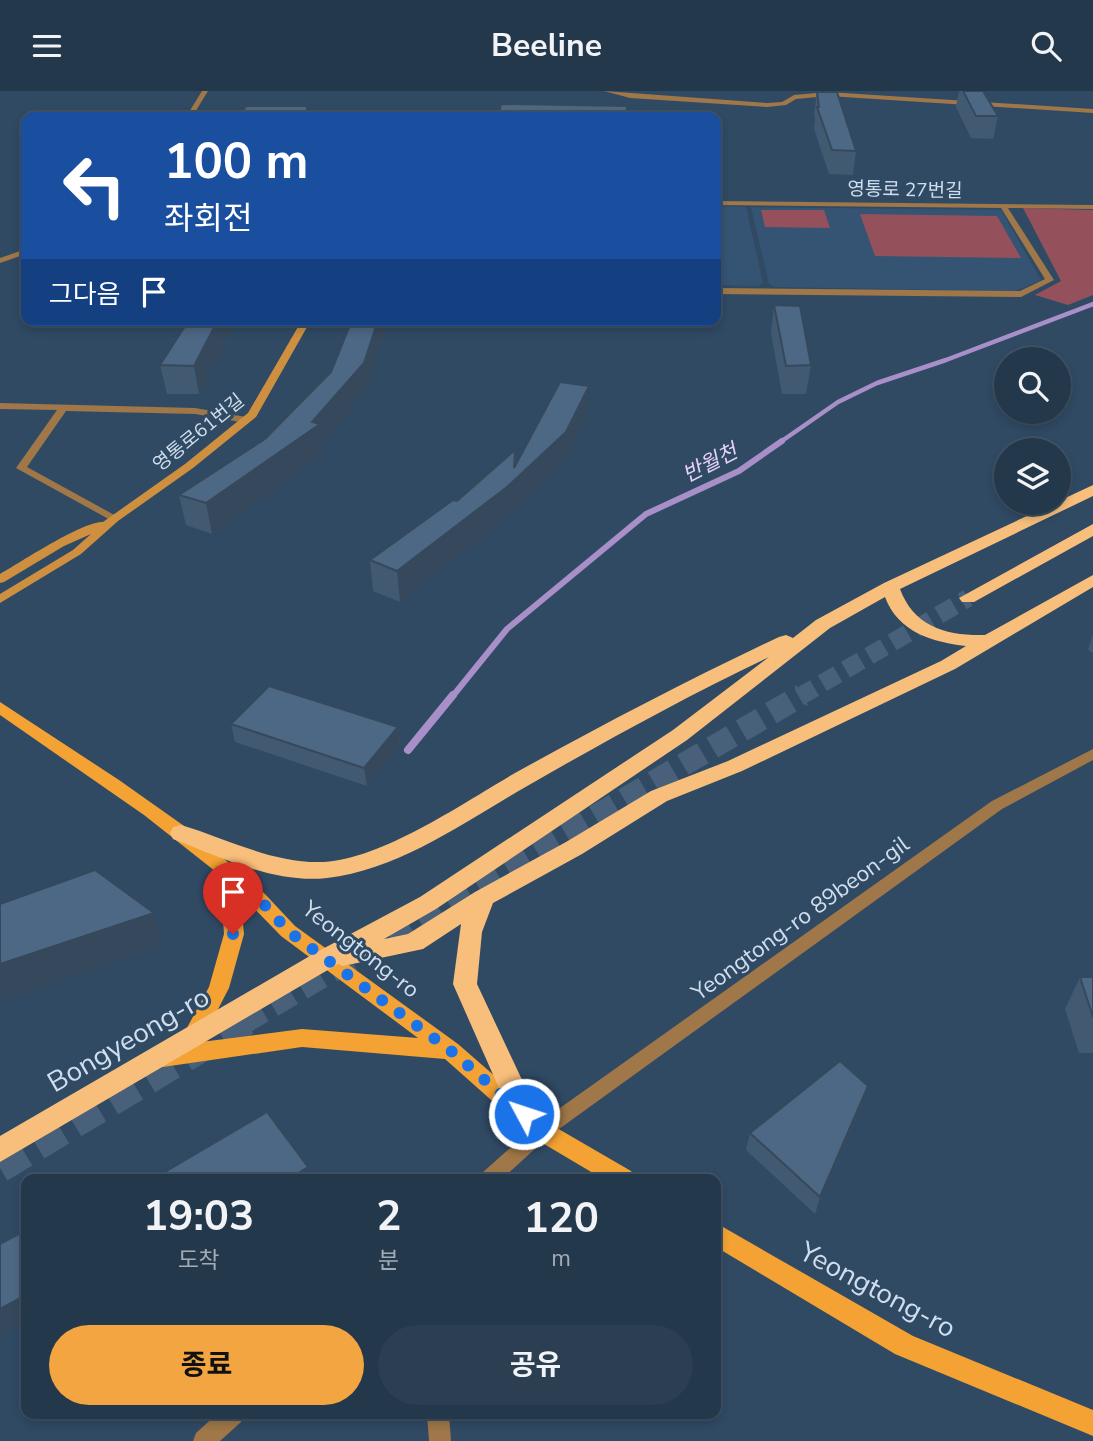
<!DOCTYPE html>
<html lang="ko">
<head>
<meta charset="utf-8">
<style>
  :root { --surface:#24384b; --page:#2c3f52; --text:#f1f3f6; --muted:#a3acb5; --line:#415263; --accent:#f2a540 }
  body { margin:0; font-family:"Nunito Sans","Noto Sans KR",sans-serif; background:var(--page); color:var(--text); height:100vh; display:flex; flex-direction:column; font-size:26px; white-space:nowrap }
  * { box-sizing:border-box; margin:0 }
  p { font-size:23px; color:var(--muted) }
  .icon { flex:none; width:38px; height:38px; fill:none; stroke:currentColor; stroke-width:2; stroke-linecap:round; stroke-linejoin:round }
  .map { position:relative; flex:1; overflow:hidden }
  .details { position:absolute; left:21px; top:1083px; width:700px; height:245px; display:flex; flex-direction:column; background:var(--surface); border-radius:14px; box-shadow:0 4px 10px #0003,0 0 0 2px var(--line) }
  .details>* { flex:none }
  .guide { position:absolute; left:21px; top:21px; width:700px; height:214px; border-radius:14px; box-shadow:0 4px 10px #0003,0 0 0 2px var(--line); background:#1a4fa0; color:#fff; overflow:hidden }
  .controls { position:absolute; left:994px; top:256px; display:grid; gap:14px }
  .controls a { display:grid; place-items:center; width:77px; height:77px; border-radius:50%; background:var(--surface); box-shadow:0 4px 10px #0003,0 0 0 2px var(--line); font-size:35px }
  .pin { position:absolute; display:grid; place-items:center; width:60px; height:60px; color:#fff; margin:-72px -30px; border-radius:50% 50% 50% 0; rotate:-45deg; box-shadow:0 0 7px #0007 }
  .pin .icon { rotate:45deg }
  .me { position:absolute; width:77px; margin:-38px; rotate:310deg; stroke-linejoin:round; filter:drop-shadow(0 0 5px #0008) }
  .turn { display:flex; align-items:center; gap:24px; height:147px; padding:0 28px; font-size:32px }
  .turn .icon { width:91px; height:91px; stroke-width:2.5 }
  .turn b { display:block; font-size:49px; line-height:60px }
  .then { display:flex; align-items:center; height:66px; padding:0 28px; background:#0003; gap:14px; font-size:26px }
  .eta { display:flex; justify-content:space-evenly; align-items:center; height:119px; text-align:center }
  .eta b { font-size:42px; font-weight:700; line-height:49px }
  .button { display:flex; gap:14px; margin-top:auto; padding:14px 28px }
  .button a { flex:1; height:80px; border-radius:42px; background:var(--accent); color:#111; font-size:28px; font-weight:700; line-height:80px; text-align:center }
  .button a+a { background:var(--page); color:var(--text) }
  header { display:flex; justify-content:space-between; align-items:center; height:91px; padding:0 28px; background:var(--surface); font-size:32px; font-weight:700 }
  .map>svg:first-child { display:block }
</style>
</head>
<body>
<header><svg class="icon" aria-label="menu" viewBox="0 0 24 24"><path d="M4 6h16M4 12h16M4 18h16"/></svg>Beeline<svg class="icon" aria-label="search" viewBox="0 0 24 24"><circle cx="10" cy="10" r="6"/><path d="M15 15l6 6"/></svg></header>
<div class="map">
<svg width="1093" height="1350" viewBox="0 0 1093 1350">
  <rect width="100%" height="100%" fill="#304a64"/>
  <g fill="#355474">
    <path d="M 716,115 L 746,116 L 763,192 L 758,195 L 716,194 Z"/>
    <path d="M 751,116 L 1001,119 L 1041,189 L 1015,200 L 775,196 L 769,193 Z"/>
  </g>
  <g fill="#94515c">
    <path d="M 1023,117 L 1093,119 L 1093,204 L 1068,214 L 1035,204 L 1061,190 Z"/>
    <path d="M 761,119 L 824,119 L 830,137 L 765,136 Z"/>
    <path d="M 860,123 L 997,125 L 1021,167 L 875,165 Z"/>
  </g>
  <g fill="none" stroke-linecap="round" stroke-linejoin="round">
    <path stroke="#a88fc8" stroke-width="4.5" d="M 779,352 L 838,311 L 877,292 L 946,269 L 1093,213"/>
    <path stroke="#a88fc8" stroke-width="6" d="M 452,606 L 507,538 L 646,423 L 739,380 L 782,350"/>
    <path stroke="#a88fc8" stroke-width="8" d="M 408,659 L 453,604"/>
    <path stroke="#486079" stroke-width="18" stroke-dasharray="18 9" stroke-linecap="butt" d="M 799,606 L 968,507"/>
    <path stroke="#486079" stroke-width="23" stroke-dasharray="23 11" stroke-linecap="butt" d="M 243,932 L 802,604"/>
    <path stroke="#486079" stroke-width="29" stroke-dasharray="29 14" stroke-linecap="butt" d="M 0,1077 L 246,930"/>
    <g fill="#9f7748" fill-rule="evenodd">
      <path d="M 202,0 L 208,0 L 192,26 L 186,26 Z"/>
      <path d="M 604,0 L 767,12 L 782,11 L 794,4 L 828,1 L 1093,18 L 1093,22 L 828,5 L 796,8 L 786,14 L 767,16 L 630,7 Z"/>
      <path d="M 716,110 L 1093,114 L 1093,118 L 1008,117 L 1054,189 L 1021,206 L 716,203 L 716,197 L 1020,200 L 1045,188 L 1001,117 L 716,114 Z"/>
      <path d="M 26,158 L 26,163 L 0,172 L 0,167 Z"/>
      <path d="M 0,312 L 195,317 L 246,326 L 251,329 L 246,332 L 195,323 L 66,320 L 27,376 L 118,426 L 120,428 L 114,431 L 16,377 L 57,319 L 0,318 Z"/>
      <path d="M 1093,658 L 1093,669 L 1002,718 L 548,1046 L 502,1088 L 480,1088 L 482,1082 L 536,1034 L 992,710 Z"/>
      <path d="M 217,1323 L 244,1323 L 241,1331 L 220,1350 L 193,1350 L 196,1342 Z"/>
      <path d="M 427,1323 L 449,1323 L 451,1350 L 429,1350 Z"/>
    </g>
    <path fill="#ce9040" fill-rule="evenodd" d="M 302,229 L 311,229 L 256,326 L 193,377 L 118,430 L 81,463 L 0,512 L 0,503 L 73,459 L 91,443 L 64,455 L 4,491 L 0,492 L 0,483 C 21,471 83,430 103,431 L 185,373 L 248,322 Z"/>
    <g fill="#f3a233" fill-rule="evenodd">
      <path d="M 0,611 L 119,689 L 194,742 L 264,802 L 295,835 L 458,953 L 550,1033 L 631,1080 L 635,1088 L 603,1088 L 534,1047 L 445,968 L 302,956 L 163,976 L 155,973 L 152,967 L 155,961 L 189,953 L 182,946 L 209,896 L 224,843 L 220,784 L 144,724 L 0,624 ZM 240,803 L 281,845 L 418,947 L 302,938 L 201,951 L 229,897 L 244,843 Z"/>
      <path d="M 716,1132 L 913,1245 L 1093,1319 L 1093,1345 L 895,1263 L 716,1156 Z"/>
    </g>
    <g fill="#f8bf7c" fill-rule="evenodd">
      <path d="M 1093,394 L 1093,405 L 900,498 C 914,536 947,545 985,544 L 1093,484 L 1093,496 L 955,578 L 742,680 L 667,710 L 582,763 L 493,812 L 482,841 L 477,893 L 538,1023 L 534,1031 L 524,1035 L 514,1031 L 453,893 L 461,833 L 423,858 L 343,875 L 338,873 L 0,1071 L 0,1045 L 315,862 L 420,806 L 673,639 L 769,566 C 687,605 607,649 529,694 C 467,729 400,779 327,787 C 275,793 220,766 173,748 L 170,742 L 173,736 L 181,734 C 228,748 273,773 324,771 C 384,767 463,712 515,682 C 602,634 690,588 779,546 L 786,544 L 793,547 L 816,529 L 884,492 ZM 885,506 C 898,541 932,551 966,555 L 941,570 L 728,670 L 651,700 L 566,751 L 475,801 L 408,843 L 384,848 L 436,818 L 687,649 L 830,537 Z"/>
      <path d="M 1093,433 L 1093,445 L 974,511 L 962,511 L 959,507 Z"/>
    </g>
  </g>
  <g fill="#425972">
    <path d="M 959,0 L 983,0 L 998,25 L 993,48 L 971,47 L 956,16 Z"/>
    <path d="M 817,1 L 856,60 L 853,84 L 829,83 L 814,38 L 815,29 L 814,23 Z"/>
    <path d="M 774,214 L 811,274 L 806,303 L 782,303 L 771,242 Z"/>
    <path d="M 189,229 L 237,229 L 199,303 L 167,303 L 160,274 Z"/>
    <path d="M 388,232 L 366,300 L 323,352 L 324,363 L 212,443 L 186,434 L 179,404 L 265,348 Z"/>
    <path d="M 588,324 L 565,371 L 507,426 L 400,511 L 373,500 L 370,469 L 457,410 L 515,359 L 516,373 Z"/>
    <path d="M 1093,544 L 1093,562 L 1088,559 Z"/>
    <path d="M 231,633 L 398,636 L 400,654 L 367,695 L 235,651 Z"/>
    <path d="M 1080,886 L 1093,886 L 1093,962 L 1079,962 L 1065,918 Z"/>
    <path d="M 863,1012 L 815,1123 L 746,1059 L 750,1042 Z"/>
  </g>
  <g fill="#36495c">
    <path d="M 218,229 L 237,229 L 199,303 L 194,275 Z"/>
    <path d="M 378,229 L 388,229 L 388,232 L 366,300 L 323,352 L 324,363 L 212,443 L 206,412 L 312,331 Z"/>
    <path d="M 589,295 L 588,324 L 565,371 L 507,426 L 400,511 L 397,480 L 514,377 L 515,359 L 516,387 Z"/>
    <path d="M 398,636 L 400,654 L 367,695 L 364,677 Z"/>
    <path d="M 154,822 L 164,855 L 6,909 L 0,895 L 0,873 Z"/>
    <path d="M 868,995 L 863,1012 L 815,1123 L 820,1106 Z"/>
    <path d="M 308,1076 L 311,1088 L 289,1088 Z"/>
    <path d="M 26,1204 L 26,1231 L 0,1245 L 0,1218 Z"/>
  </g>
  <g fill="#4d6884" stroke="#36495c" stroke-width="2">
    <path d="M 963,0 L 983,0 L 998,25 L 976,25 Z"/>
    <path d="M 817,1 L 837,1 L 856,60 L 832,59 L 817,16 L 819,16 Z"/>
    <path d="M 501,13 L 627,15 L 627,26 L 498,26 Z"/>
    <path d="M 246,15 L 307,15 L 307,26 L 239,26 Z"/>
    <path d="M 774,214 L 800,215 L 811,274 L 786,275 Z"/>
    <path d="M 189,229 L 218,229 L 194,275 L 160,274 Z"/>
    <path d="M 352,229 L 378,229 L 364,272 L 312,331 L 320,333 L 206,412 L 179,404 L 265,348 L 331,281 Z"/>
    <path d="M 560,291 L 589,295 L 566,341 L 507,396 L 397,480 L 370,469 L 453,409 L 457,410 L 515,359 L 514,377 Z"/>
    <path d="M 269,595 L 398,636 L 364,677 L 231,633 Z"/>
    <path d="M 95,779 L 154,822 L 0,873 L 0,813 Z"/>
    <path d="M 1080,886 L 1093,886 L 1093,926 Z"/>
    <path d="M 840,970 L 868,995 L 820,1106 L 750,1042 Z"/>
    <path d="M 267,1021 L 308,1076 L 289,1088 L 153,1088 Z"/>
    <path d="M 130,1083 L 133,1088 L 120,1088 Z"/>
    <path d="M 26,1139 L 26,1204 L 0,1218 L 0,1153 Z"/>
  </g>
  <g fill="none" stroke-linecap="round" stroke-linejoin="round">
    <path stroke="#1a73e8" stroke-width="12" stroke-dasharray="0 21.6" d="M 233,843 L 229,783 L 267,816 L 288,840 L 450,959 L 524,1023"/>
  </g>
  <g text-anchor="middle" stroke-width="6" stroke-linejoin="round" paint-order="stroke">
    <g font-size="19" fill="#cfdeee" stroke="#304a64">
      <text transform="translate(905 98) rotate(1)" y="7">영통로 27번길</text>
      <text transform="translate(198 341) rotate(-39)" y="7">영통로61번길</text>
    </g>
    <g font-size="21" font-style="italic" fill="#e8d1fa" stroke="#304a64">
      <text transform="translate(710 372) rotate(-27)" y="7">반월천</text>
    </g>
    <g font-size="23" fill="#cfdeee" stroke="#304a64">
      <text transform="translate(800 827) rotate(-36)" y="8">Yeongtong-ro 89beon-gil</text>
      <text transform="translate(361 858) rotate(38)" y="8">Yeongtong-ro</text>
    </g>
    <g font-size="28" fill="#cfdeee" stroke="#304a64">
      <text transform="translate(128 948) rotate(-30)" y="10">Bongyeong-ro</text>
      <text transform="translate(878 1198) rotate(28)" y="10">Yeongtong-ro</text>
    </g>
  </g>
</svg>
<div class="controls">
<a><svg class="icon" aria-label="search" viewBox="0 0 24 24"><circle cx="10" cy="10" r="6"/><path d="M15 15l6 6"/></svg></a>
<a><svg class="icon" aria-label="layers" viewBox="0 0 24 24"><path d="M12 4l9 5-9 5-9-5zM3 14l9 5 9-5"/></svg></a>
</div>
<div class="pin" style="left:233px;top:843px;background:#d93025"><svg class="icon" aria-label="arrive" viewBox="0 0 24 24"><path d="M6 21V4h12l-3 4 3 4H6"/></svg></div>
<svg class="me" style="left:524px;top:1023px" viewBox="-20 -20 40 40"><circle r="17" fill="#1a73e8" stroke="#fff" stroke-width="3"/><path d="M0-11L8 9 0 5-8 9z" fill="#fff"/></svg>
<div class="guide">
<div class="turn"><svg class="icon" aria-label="left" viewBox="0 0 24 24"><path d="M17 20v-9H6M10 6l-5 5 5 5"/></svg><div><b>100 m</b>좌회전</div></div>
<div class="then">그다음<svg class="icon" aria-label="arrive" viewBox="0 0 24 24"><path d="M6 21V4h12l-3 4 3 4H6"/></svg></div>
</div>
<section class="details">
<div class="eta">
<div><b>19:03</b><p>도착</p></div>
<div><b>2</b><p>분</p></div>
<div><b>120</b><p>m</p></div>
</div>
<div class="button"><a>종료</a><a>공유</a></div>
</section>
</div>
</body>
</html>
